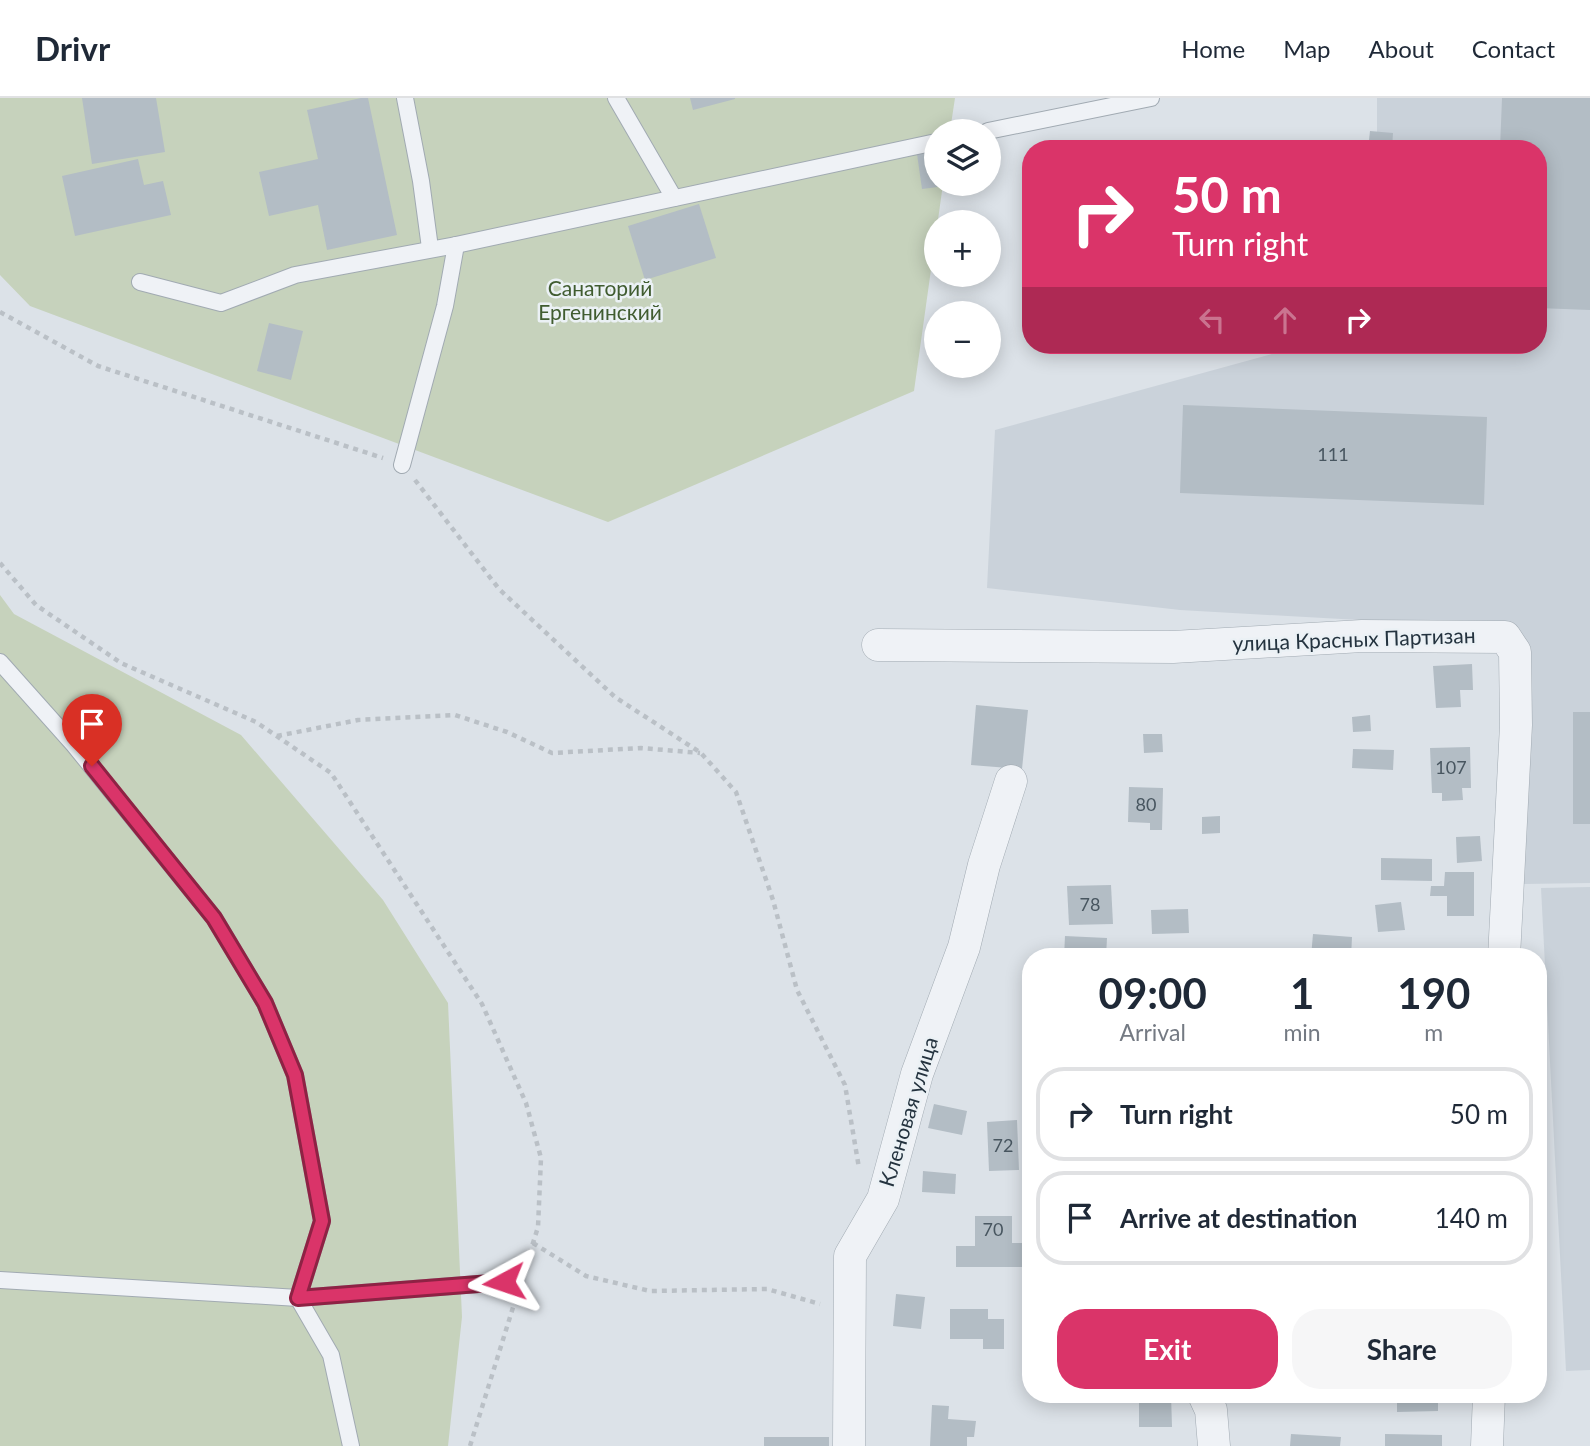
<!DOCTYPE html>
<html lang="en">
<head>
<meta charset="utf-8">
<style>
  :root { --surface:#fff; --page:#f6f6f7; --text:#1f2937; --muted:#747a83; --line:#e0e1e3; --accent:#da3469 }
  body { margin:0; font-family:Lato,sans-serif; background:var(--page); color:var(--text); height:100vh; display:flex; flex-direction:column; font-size:26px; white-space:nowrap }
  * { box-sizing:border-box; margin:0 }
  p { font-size:23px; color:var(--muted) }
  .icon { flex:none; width:38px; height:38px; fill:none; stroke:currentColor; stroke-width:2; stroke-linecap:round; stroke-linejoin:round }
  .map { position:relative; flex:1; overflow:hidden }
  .side { position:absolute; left:1022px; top:850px; width:525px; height:455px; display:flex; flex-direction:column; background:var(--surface); border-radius:28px; box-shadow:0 4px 18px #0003 }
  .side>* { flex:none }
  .guide { position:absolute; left:1022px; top:42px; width:525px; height:214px; border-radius:28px; box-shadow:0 4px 18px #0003; background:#da3469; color:#fff; overflow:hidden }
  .fabs { position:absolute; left:924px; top:21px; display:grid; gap:14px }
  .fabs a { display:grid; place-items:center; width:77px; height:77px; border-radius:50%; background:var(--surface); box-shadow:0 4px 18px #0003; font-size:35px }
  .pin { position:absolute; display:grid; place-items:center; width:60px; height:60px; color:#fff; margin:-72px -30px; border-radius:50% 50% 50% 0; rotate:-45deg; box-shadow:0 0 7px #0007 }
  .pin .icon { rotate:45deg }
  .me { position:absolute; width:77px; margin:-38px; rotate:265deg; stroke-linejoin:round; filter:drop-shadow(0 0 5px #0008) }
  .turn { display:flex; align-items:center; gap:24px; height:147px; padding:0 35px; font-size:32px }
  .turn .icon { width:91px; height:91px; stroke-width:2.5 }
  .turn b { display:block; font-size:49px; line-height:60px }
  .lanes { display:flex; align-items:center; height:66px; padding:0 35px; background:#0003; justify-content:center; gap:35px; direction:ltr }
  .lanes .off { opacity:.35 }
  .eta { display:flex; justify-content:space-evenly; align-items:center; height:119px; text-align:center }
  .eta b { font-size:42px; font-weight:700; line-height:49px }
  .action { display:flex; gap:14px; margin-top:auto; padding:14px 35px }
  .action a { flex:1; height:80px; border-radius:28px; background:var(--accent); color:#fff; font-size:28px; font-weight:700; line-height:80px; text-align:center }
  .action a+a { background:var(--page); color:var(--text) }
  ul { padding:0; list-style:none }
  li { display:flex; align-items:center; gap:21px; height:94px; margin:0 14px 10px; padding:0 21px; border:4px solid var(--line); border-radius:28px }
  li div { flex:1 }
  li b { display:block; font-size:26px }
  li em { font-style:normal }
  header { display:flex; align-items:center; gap:42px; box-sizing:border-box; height:98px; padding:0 35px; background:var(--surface); border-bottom:2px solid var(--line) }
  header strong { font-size:33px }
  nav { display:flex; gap:38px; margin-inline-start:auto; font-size:24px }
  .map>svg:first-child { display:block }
</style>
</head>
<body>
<header>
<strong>Drivr</strong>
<nav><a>Home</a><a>Map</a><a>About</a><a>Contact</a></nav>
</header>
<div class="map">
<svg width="1590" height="1348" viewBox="0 0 1590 1348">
  <rect width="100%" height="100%" fill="#dce2e8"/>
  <g fill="#cad2da">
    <path d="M 1377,0 L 1590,0 L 1590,785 L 1519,786 L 1502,530 L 1180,512 L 987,490 L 995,332 L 1305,247 L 1538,247 L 1538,51 L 1377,51 Z"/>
    <path d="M 1590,789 L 1590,1272 L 1566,1273 L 1541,790 Z"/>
  </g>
  <g fill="#c6d2bc">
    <path d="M 0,0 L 955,0 L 950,33 L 936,33 L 936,86 L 943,86 L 914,293 L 608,424 L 30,208 L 0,177 Z"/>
    <path d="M 0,497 L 14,516 L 241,637 L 383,802 L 448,905 L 462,1219 L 448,1348 L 0,1348 Z"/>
  </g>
  <g fill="#b3bdc5">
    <path d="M 82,0 L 156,0 L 165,54 L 92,66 Z"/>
    <path d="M 361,0 L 368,0 L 397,137 L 327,152 L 318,107 L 269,118 L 259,74 L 318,61 L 307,12 Z"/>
    <path d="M 690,0 L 735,0 L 735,1 L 693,12 Z"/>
    <path d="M 1502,0 L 1590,0 L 1590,212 L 1538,210 L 1538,51 L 1500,51 Z"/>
    <path d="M 1370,33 L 1393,35 L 1392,51 L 1368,51 Z"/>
    <path d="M 933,53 L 938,89 L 922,91 L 917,56 Z"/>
    <path d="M 138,61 L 144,87 L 163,83 L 171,117 L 75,138 L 62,78 Z"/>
    <path d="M 699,106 L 716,160 L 645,182 L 628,128 Z"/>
    <path d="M 269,225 L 303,233 L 291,282 L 257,273 Z"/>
    <path d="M 1183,307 L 1487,319 L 1484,407 L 1180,395 Z"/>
    <path d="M 1472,566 L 1473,592 L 1460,592 L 1461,609 L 1436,610 L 1433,568 Z"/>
    <path d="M 976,607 L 1028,612 L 1022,671 L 971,667 Z"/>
    <rect x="1573" y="614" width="17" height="112"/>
    <path d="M 1370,617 L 1371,633 L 1353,634 L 1352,619 Z"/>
    <path d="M 1143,636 L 1162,636 L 1163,654 L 1144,655 Z"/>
    <path d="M 1470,649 L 1471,690 L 1462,690 L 1463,702 L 1442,703 L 1442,695 L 1432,695 L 1430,650 Z"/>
    <path d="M 1353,651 L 1394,652 L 1393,672 L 1352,670 Z"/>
    <path d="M 1129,689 L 1163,690 L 1162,732 L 1150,732 L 1150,725 L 1128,724 Z"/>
    <path d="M 1220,718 L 1220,735 L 1202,736 L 1202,719 Z"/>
    <path d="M 1480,738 L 1482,763 L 1457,765 L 1456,739 Z"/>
    <path d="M 1381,760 L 1432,761 L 1432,783 L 1381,782 Z"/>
    <path d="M 1445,774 L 1474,774 L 1474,818 L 1447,818 L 1447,798 L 1430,798 L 1431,788 L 1444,788 Z"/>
    <path d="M 1111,787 L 1113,826 L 1069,827 L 1067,788 Z"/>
    <path d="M 1401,804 L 1405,832 L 1378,834 L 1375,807 Z"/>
    <path d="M 1188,811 L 1189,835 L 1152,836 L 1151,812 Z"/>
    <path d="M 1313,836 L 1352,839 L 1351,859 L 1311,859 Z"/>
    <path d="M 1065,838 L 1107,840 L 1106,859 L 1064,859 Z"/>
    <path d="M 934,1006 L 967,1013 L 962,1037 L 928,1030 Z"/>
    <path d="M 1017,1022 L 1019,1072 L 989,1073 L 987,1024 Z"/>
    <path d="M 923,1073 L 956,1076 L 955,1096 L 922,1094 Z"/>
    <path d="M 975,1118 L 1012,1118 L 1012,1145 L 1031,1145 L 1031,1169 L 956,1169 L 956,1148 L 975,1148 Z"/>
    <path d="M 896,1196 L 925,1199 L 921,1231 L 893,1228 Z"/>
    <path d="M 950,1211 L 988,1211 L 988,1221 L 1004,1221 L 1004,1251 L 983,1251 L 983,1241 L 950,1241 Z"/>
    <path d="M 1081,1297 L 1105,1297 L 1105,1303 L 1082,1304 Z"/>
    <path d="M 1139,1297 L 1171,1297 L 1172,1329 L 1139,1329 Z"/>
    <path d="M 1397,1297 L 1438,1297 L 1438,1313 L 1397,1314 Z"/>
    <path d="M 932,1307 L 949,1308 L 948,1321 L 976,1323 L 974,1339 L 967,1339 L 967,1348 L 930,1348 Z"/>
    <path d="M 1291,1336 L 1341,1339 L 1340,1348 L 1290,1348 Z"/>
    <path d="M 1385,1336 L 1442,1337 L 1442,1348 L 1385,1348 Z"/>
    <rect x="764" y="1339" width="65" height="9"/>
  </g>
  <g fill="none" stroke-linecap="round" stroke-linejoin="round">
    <defs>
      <g id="lane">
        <path d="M 405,0 L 421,83 L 430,150"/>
        <path d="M 616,0 L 674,100"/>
        <path d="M 988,33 L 1151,0"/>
        <path d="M 140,184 L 221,205 L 295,177 L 456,147 L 936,44"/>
        <path d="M 402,367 L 445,208 L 456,147"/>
        <path d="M 0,564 L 74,647 L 214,820 L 265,905 L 295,977 L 322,1123 L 298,1200 L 331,1257 L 351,1348"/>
        <path d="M 0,1182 L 298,1200 L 504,1184"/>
      </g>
      <g id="street">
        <path d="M 878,547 L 1173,549 L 1362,538 L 1505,539 L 1515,554 L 1516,627 L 1504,859"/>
        <path d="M 1204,1297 L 1211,1312 L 1214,1348"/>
        <path d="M 849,1348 L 850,1158 L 883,1101 L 917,976 L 964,849 L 984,767 L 1011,683"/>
        <path d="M 1487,1348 L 1489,1297"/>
      </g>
    </defs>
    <use href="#lane" stroke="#a1aab2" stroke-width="18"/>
    <use href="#street" stroke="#a1aab2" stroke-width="33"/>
    <g stroke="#bac0c6" stroke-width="4.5" stroke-dasharray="5 5" stroke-linecap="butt">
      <path d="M 0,214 L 98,268 L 383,360"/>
      <path d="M 415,382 L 499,491 L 615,599 L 701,655 L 736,694 L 773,802 L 797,892 L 845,987 L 859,1070"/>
      <path d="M 0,465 L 36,507 L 121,565 L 256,624 L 331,675 L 482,906 L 526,1005 L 541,1060 L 538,1129 L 524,1174"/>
      <path d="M 277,638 L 358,622 L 455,617 L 507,634 L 552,655 L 641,650 L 700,655"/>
      <path d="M 533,1145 L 586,1178 L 650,1193 L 767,1191 L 820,1206"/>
      <path d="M 470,1348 L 515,1203"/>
    </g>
    <use href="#lane" stroke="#eff2f6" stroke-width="16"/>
    <use href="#street" stroke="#eff2f6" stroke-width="32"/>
  </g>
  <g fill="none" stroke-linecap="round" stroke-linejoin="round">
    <defs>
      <path id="route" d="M 92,668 L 214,820 L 265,905 L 295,977 L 322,1123 L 298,1200 L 504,1184"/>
    </defs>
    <use href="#route" stroke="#8e2244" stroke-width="18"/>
    <use href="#route" stroke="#da3469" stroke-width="12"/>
  </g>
  <g text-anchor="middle" stroke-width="5" stroke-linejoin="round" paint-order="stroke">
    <g font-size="18" fill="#485660">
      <text x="1333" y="363">111</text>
      <text x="1451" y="676">107</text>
      <text x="1146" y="713">80</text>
      <text x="1090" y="813">78</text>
      <text x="1003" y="1054">72</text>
      <text x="993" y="1138">70</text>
    </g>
    <g font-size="21" fill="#405c30" stroke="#ebf1f5">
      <text x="600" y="198">Санаторий<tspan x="600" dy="24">Ергенинский</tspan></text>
    </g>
    <g font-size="21" fill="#24333f" stroke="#ebf1f5">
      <text transform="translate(1354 542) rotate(-2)" y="7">улица Красных Партизан</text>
      <text transform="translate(909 1014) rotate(-73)" y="7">Кленовая улица</text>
    </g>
  </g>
</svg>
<div class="fabs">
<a><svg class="icon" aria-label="layers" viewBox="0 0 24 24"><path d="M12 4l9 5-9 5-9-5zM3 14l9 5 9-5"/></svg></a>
<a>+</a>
<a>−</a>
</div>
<div class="pin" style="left:92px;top:668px;background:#d93025"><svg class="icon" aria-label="arrive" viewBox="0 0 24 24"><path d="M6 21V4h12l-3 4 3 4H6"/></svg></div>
<svg class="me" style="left:504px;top:1184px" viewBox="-20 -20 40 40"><path d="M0-17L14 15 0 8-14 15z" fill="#da3469" stroke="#fff" stroke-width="4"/></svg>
<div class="guide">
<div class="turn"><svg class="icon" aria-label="right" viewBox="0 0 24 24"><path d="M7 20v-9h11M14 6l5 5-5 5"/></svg><div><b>50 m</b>Turn right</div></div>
<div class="lanes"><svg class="icon off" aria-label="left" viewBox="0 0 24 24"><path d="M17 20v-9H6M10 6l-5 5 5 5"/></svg><svg class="icon off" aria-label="ahead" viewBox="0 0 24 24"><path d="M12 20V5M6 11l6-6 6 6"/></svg><svg class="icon" aria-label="right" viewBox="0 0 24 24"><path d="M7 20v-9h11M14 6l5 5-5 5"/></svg></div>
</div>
<section class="side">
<div class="eta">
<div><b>09:00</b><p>Arrival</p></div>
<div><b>1</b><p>min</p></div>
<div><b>190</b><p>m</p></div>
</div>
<ul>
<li><svg class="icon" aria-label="right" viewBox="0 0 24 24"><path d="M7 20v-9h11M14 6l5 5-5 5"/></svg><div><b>Turn right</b></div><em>50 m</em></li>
<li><svg class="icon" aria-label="arrive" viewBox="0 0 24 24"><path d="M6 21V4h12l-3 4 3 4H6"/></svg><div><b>Arrive at destination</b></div><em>140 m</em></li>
</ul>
<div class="action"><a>Exit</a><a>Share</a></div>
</section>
</div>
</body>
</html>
